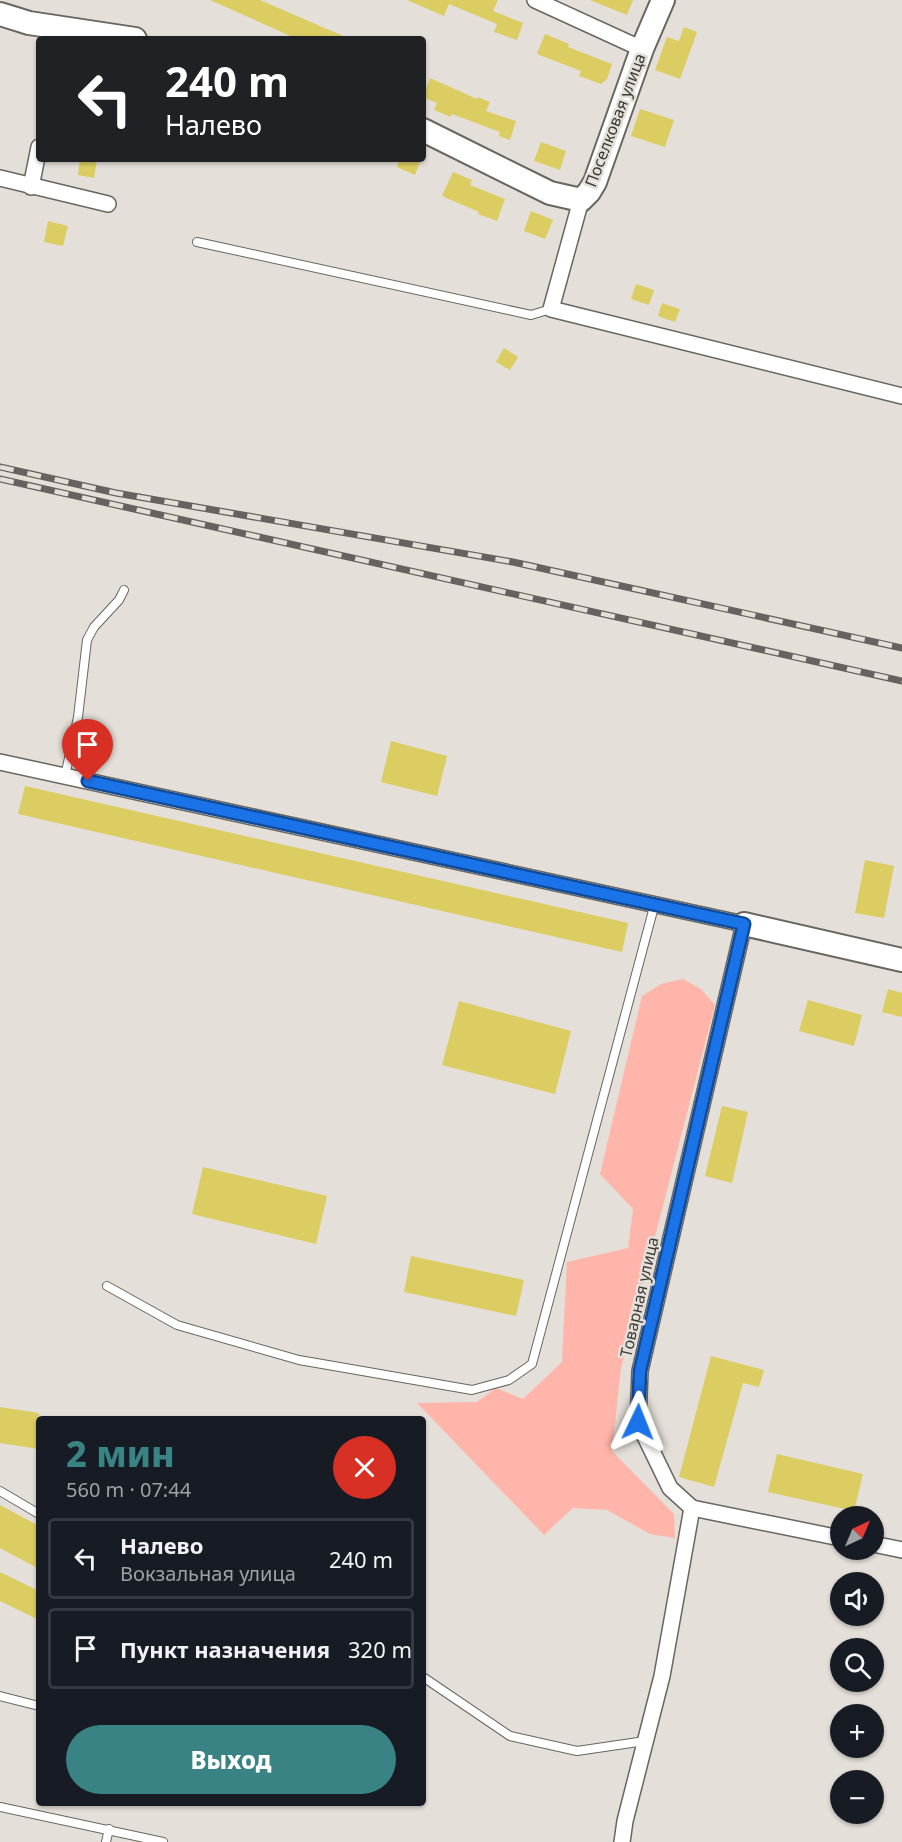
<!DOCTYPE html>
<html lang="ru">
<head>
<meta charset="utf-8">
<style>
  :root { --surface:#171b24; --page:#242831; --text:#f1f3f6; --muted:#9ea1a6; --line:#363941; --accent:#3a8385 }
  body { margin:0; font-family:"Noto Sans",sans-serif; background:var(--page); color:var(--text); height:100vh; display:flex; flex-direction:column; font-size:22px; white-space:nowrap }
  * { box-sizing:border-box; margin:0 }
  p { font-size:20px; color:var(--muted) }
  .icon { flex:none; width:33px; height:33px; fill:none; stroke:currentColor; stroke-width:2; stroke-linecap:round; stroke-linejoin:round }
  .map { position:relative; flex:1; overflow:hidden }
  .side { position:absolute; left:36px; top:1416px; width:390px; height:390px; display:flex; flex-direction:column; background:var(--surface); border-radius:6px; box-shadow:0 2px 4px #0004 }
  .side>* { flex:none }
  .top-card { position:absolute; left:36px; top:36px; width:390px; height:126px; border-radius:6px; box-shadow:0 2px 4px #0004; background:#202124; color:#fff; overflow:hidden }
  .needle { width:39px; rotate:44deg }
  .fabs { position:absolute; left:830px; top:1506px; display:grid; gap:12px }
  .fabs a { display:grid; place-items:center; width:54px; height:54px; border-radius:50%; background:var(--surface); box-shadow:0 2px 4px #0004; font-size:30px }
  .pin { position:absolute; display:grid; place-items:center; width:51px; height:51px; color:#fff; margin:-62px -26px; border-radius:50% 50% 50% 0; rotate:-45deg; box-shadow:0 0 6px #0007 }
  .pin .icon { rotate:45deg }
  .me { position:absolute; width:66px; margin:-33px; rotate:2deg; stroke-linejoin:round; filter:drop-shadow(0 0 4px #0008) }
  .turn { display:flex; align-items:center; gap:21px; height:126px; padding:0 30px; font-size:27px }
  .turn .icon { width:78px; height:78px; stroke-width:2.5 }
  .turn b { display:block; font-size:42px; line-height:51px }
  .round { display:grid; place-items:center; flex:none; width:63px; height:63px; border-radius:32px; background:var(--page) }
  .overview { display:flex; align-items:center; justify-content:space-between; height:102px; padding:0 30px }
  h1 { font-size:36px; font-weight:800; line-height:45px; color:var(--accent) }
  .primary-button { display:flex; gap:12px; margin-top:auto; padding:12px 30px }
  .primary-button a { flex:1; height:69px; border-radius:36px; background:var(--accent); color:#fff; font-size:24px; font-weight:800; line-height:69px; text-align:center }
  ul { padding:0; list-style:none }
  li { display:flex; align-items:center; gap:18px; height:81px; margin:0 12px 9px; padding:0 18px; border:3px solid var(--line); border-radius:6px }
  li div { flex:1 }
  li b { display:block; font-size:22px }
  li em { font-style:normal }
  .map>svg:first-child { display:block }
</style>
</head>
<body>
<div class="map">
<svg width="902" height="1842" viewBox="0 0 902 1842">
  <rect width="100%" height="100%" fill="#e4dfd8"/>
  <path fill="#ffb5a9" d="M 683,979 L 701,989 L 715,1005 L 621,1368 L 612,1451 L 674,1514 L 675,1538 L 650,1534 L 607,1510 L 573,1508 L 544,1535 L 417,1403 L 477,1402 L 496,1388 L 523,1399 L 562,1362 L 567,1262 L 628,1248 L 633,1209 L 600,1174 L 642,996 L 661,984 Z"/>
  <g fill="#dbcd61">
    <path d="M 210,0 L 260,0 L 350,39 L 297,39 Z"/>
    <path d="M 407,0 L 498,0 L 493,11 L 523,23 L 517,40 L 494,32 L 497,24 L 449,4 L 444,16 Z"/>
    <path d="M 590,0 L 633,0 L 627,15 Z"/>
    <path d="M 684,27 L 697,32 L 680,79 L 655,70 L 667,37 L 679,41 Z"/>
    <path d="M 545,34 L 569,44 L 568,47 L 612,64 L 607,79 L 601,84 L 579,76 L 581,71 L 537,54 Z"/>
    <path d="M 430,78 L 477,99 L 478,97 L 490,102 L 486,111 L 516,121 L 510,140 L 499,136 L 500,132 L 452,114 L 451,117 L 434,110 L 437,103 L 423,97 Z"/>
    <path d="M 640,109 L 674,120 L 665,147 L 631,136 Z"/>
    <path d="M 541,142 L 566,151 L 560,170 L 534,161 Z"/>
    <path d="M 80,159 L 97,159 L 94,178 L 78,175 Z"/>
    <path d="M 400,159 L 421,159 L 415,175 L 397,167 Z"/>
    <path d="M 453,172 L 472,180 L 470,185 L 505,199 L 497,221 L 478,214 L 479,212 L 442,196 Z"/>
    <path d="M 531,211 L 553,220 L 545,239 L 524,231 Z"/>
    <path d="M 48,221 L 68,226 L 63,246 L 44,242 Z"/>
    <path d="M 636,284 L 654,290 L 649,305 L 631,299 Z"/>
    <path d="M 662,303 L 680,309 L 675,322 L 658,316 Z"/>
    <path d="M 504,348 L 518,357 L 510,370 L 496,362 Z"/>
    <path d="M 391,741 L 447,756 L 437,796 L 381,782 Z"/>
    <path d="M 25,786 L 628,923 L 622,952 L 18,814 Z"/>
    <path d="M 865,860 L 894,866 L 884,918 L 855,913 Z"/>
    <path d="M 888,989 L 902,993 L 902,1017 L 882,1012 Z"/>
    <path d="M 808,1000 L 862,1015 L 854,1046 L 799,1031 Z"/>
    <path d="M 459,1001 L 571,1031 L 555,1094 L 442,1065 Z"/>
    <path d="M 722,1106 L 748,1112 L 732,1183 L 705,1176 Z"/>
    <path d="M 203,1167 L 327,1196 L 316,1244 L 192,1214 Z"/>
    <path d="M 411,1256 L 524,1280 L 516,1316 L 404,1292 Z"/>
    <path d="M 711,1356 L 764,1370 L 759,1387 L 743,1383 L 714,1487 L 679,1477 Z"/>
    <path d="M 0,1407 L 39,1413 L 39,1449 L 0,1443 Z"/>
    <path d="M 777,1454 L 863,1474 L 854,1511 L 768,1492 Z"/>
    <path d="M 0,1505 L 39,1526 L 39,1569 L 0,1548 Z"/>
    <path d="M 0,1572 L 39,1591 L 39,1620 L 0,1601 Z"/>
  </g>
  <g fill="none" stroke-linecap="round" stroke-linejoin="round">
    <defs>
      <g id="lane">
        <path d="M 197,242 L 531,315 L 551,309"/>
        <path d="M 65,776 L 78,717 L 87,640 L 94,627 L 119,600 L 124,590"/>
        <path d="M 107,1286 L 177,1325 L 299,1360 L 472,1390 L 509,1380 L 532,1364 L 655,903"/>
        <path d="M 0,1491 L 39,1514"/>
        <path d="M 423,1677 L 510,1736 L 577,1751 L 645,1741"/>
        <path d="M 0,1696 L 39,1706"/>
        <path d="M 0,1807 L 163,1842"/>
        <path d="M 106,1842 L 109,1829"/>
      </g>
      <g id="street">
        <path d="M 535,0 L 642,49"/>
        <path d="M 0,178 L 108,204"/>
        <path d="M 31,187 L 39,147"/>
        <path d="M 581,200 L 551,309 L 902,396"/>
        <path d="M 0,762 L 744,924 L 640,1371 L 638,1422 L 670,1488 L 692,1508"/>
        <path d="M 692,1508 L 840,1538"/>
        <path d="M 873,1544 L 902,1550"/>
        <path d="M 622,1842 L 625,1821 L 662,1676 L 692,1508"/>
      </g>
      <g id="secondary">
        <path d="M 0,14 L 29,23 L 135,39"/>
        <path d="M 423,130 L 550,193 L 581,200 L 589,192 L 595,182 L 642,49 L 663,0"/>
        <path d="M 744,924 L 902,960"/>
      </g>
    </defs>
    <use href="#lane" stroke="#69655f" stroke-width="10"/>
    <use href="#street" stroke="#69655f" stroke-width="18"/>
    <use href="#secondary" stroke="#69655f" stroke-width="26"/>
    <use href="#lane" stroke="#fff" stroke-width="8"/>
    <use href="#street" stroke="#fff" stroke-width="15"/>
    <use href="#secondary" stroke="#fff" stroke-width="22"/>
    <defs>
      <g id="rail">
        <path d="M 0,467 L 116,493 L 513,562 L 902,648"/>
        <path d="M 0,479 L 902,681"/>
      </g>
    </defs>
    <use href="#rail" stroke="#65625f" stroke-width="7"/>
    <use href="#rail" stroke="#e4dfd8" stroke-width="4.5" stroke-dasharray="14" stroke-linecap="butt"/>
  </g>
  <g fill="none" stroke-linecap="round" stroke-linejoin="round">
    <defs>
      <path id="route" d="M 88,781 L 744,924 L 640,1371 L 638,1422"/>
    </defs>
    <use href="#route" stroke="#114b97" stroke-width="15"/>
    <use href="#route" stroke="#1a73e8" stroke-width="10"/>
  </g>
  <g text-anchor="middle" stroke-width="5" stroke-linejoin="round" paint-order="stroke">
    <g font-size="16" fill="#3b3937" stroke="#e4dfd8">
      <text transform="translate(615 120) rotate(-69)" y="6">Поселковая улица</text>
      <text transform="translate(639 1297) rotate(-77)" y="6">Товарная улица</text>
    </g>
  </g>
</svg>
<div class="fabs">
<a><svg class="needle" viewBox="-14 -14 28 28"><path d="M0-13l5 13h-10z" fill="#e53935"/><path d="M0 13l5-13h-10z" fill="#9ea1a6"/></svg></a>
<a><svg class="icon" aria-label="sound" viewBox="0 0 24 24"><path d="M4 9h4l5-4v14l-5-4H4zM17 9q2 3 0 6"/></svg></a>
<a><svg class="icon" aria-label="search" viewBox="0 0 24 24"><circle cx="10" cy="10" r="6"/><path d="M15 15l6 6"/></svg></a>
<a>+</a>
<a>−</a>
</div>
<div class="pin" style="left:88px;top:781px;background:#d93025"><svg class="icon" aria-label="arrive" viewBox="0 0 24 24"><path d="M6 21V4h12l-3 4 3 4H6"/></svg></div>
<svg class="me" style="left:638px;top:1422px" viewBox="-20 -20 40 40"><path d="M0-17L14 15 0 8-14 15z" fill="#1a73e8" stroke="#fff" stroke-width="4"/></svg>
<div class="top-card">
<div class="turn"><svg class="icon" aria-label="left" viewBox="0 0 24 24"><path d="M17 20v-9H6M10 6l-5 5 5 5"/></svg><div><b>240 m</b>Налево</div></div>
</div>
<section class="side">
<div class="overview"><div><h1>2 мин</h1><p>560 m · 07:44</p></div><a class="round" style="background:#d93025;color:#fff"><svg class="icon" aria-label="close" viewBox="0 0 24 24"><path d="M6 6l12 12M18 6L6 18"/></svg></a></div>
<ul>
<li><svg class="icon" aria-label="left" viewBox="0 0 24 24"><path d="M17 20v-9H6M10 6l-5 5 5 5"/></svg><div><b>Налево</b><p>Вокзальная улица</p></div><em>240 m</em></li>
<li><svg class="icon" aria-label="arrive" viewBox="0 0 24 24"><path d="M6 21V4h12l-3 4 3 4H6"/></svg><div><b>Пункт назначения</b></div><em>320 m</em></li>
</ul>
<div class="primary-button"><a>Выход</a></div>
</section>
</div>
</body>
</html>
